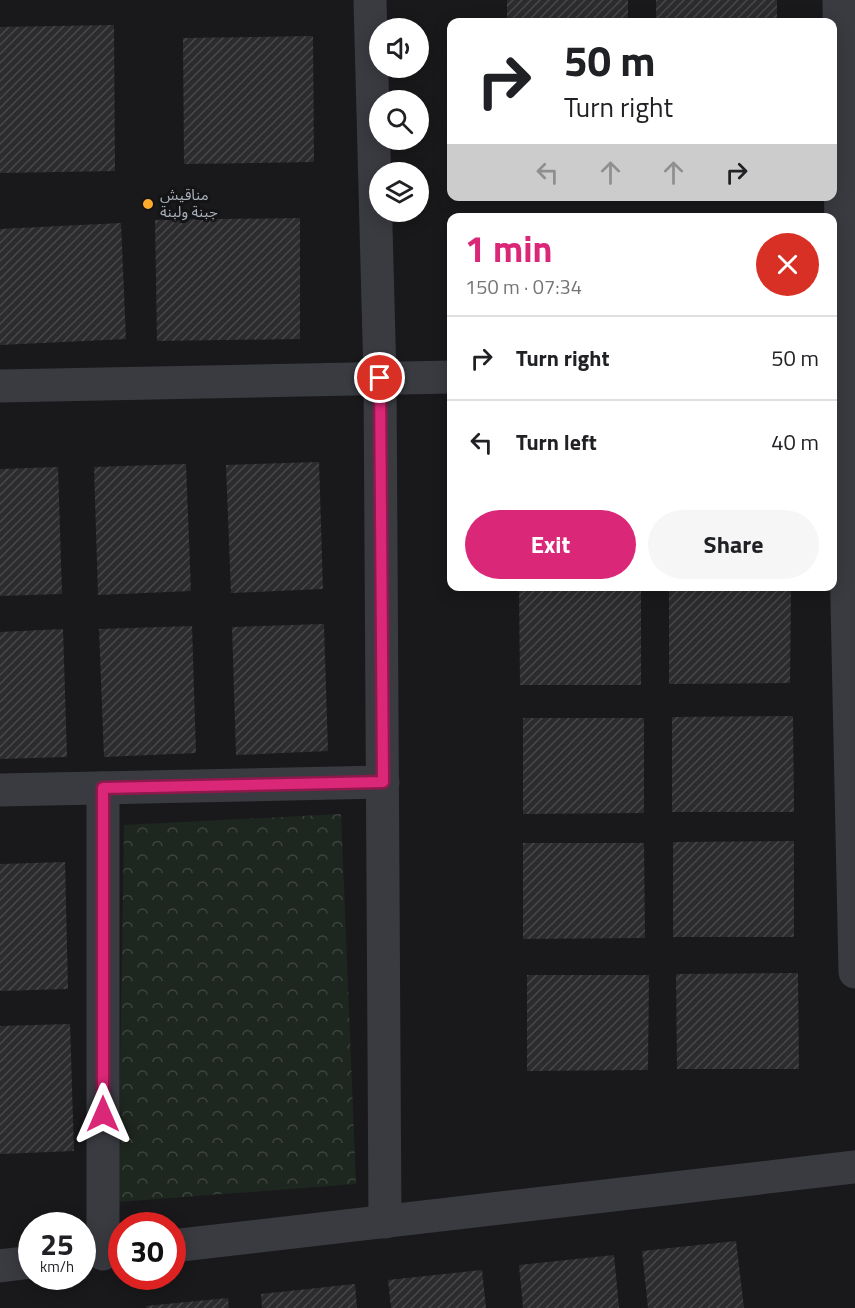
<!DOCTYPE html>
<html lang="en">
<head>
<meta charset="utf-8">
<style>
  :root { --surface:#fff; --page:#f6f6f6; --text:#202124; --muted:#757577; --line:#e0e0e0; --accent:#db2777 }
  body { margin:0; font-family:"Titillium Web","Noto Sans Arabic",sans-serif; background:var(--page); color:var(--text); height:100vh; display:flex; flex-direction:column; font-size:22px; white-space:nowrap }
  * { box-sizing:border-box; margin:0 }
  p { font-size:20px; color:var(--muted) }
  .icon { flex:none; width:33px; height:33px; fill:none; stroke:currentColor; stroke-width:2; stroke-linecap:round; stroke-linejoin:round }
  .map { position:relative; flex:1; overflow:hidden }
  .details { position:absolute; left:447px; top:213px; width:390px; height:378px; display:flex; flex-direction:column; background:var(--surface); border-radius:12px; box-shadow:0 3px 15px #0003 }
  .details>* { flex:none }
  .hud { position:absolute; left:447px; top:18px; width:390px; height:183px; border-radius:12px; box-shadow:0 3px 15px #0003; background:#fff; color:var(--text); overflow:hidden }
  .tools { position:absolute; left:369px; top:18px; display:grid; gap:12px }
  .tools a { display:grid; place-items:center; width:60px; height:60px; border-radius:50%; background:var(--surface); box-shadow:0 3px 15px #0003; font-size:30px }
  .speed { position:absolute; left:18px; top:1212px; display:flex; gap:12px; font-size:30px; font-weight:700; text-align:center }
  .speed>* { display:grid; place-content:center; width:78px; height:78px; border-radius:50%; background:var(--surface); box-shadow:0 3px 15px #0003; line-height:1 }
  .speed small { font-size:15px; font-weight:400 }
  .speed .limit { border:9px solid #d22; background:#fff; color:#111 }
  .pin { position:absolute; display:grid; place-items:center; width:51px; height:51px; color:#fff; margin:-26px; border:3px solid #fff; border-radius:50%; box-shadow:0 2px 6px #0007 }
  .me { position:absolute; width:66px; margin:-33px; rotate:0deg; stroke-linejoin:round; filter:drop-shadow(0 0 4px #0008) }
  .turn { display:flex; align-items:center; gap:21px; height:126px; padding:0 18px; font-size:27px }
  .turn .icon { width:78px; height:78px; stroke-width:2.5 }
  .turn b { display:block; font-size:42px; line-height:51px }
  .lanes { display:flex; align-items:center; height:57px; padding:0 18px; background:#0003; justify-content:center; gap:30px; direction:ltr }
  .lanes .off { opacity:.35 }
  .round { display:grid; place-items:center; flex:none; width:63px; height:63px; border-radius:32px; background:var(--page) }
  .summary { display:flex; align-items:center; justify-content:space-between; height:102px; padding:0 18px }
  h1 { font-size:36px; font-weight:700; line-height:45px; color:var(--accent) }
  .primary-button { display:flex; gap:12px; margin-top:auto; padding:12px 18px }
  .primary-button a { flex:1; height:69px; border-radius:36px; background:var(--accent); color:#fff; font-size:24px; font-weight:700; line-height:69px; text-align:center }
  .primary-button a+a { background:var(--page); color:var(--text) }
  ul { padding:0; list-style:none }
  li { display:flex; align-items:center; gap:18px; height:84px; padding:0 18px; border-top:2px solid var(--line) }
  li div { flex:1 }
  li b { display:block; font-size:22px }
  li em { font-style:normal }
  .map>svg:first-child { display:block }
</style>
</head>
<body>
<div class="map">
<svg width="855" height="1308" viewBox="0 0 855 1308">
  <defs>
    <pattern id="forest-crowns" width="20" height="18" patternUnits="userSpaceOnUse" patternTransform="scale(1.5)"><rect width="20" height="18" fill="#1e271f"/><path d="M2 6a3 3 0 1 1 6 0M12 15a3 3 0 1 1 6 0" fill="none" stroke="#3c443e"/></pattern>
    <pattern id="building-hatch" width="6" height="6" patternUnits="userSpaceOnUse" patternTransform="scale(1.5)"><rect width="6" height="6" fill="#2c2c2f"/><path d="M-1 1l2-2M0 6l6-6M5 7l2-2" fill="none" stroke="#48484b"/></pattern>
  </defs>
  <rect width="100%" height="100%" fill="#19191b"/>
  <path fill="url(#forest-crowns)" d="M 341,814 L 356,1184 L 118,1202 L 124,825 Z"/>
  <g fill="url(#building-hatch)">
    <rect x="507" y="0" width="121" height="22"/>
    <rect x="656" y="0" width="121" height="22"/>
    <path d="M 114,25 L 115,171 L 0,173 L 0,27 Z"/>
    <path d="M 313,36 L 314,162 L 184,164 L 183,38 Z"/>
    <path d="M 300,218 L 300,339 L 157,341 L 155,220 Z"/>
    <path d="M 121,223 L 126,339 L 0,345 L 0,229 Z"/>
    <path d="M 319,462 L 323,589 L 231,593 L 226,465 Z"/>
    <path d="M 186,464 L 191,591 L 98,595 L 94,467 Z"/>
    <path d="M 58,467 L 62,594 L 0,596 L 0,469 Z"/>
    <path d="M 791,588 L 790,683 L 669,684 L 669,589 Z"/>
    <path d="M 641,589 L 641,685 L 520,685 L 519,590 Z"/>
    <path d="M 324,624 L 328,751 L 236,755 L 232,627 Z"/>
    <path d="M 192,626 L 196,753 L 104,757 L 99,629 Z"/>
    <path d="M 63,629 L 67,757 L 0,759 L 0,632 Z"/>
    <path d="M 793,716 L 794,812 L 672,812 L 672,717 Z"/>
    <path d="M 523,718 L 644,718 L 644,813 L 523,814 Z"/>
    <path d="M 794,841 L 794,937 L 673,937 L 673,842 Z"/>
    <path d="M 523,843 L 644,843 L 645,938 L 523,939 Z"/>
    <path d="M 65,862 L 68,989 L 0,991 L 0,864 Z"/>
    <path d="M 798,973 L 799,1069 L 677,1069 L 676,974 Z"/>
    <path d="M 527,975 L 649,975 L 648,1070 L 527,1071 Z"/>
    <path d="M 70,1024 L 74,1151 L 0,1154 L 0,1026 Z"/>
    <path d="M 736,1241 L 744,1308 L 648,1308 L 642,1251 Z"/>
    <path d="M 614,1255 L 619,1308 L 523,1308 L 519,1265 Z"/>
    <path d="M 482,1270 L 486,1308 L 391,1308 L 388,1280 Z"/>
    <path d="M 355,1284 L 357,1308 L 262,1308 L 261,1294 Z"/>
    <path d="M 228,1298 L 229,1308 L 147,1308 L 146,1306 Z"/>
  </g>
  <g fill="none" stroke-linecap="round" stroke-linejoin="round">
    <g stroke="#393b41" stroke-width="33">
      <path d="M 370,0 L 380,378 L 385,1222"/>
      <path d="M 839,0 L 842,371 L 855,972"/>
      <path d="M 0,386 L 452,377"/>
      <path d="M 103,788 L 103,1254"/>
      <path d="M 0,790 L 383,782"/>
      <path d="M 172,1246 L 855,1167"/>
      <path d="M 0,1266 L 32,1262"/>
    </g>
  </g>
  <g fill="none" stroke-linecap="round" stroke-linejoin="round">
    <defs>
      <path id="route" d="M 103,1114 L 103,788 L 383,782 L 380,378"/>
    </defs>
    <use href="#route" stroke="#8e194d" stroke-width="15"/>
    <use href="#route" stroke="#db2777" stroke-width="10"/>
  </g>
  <circle fill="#ffaa2d" stroke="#141416" stroke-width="2" cx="148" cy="204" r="6"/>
  <g text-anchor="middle" stroke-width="6" stroke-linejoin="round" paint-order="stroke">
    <g font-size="15" fill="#aab1bc" stroke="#141416" text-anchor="start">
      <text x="160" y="200">مناقيش<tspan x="160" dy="17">جبنة ولبنة</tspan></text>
    </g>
  </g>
</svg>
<div class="tools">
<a><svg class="icon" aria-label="sound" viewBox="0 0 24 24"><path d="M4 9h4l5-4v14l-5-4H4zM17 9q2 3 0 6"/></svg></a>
<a><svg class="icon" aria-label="search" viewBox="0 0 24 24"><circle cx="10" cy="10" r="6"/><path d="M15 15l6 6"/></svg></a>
<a><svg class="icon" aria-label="layers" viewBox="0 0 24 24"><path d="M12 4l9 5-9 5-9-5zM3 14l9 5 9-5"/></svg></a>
</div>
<div class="speed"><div>25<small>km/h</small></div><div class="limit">30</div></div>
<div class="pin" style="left:380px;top:378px;background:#d93025"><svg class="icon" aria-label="arrive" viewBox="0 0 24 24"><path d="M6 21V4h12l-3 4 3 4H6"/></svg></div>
<svg class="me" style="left:103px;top:1114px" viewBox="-20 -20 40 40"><path d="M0-17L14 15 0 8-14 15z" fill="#db2777" stroke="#fff" stroke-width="4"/></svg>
<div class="hud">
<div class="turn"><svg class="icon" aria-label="right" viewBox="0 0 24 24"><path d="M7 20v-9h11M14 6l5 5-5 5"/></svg><div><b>50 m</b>Turn right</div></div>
<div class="lanes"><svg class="icon off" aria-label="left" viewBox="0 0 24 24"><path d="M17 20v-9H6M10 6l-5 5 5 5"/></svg><svg class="icon off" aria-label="ahead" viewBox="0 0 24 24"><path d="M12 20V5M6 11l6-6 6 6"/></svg><svg class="icon off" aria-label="ahead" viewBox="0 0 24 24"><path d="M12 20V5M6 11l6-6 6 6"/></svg><svg class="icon" aria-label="right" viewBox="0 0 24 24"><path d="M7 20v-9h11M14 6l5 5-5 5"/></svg></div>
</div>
<section class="details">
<div class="summary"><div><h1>1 min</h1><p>150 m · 07:34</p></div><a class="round" style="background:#d93025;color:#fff"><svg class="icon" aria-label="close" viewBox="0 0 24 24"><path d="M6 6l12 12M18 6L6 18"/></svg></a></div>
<ul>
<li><svg class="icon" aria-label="right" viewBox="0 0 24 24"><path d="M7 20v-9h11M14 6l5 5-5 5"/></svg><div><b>Turn right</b></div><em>50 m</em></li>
<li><svg class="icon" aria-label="left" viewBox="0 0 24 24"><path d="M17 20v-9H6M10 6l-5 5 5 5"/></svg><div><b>Turn left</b></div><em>40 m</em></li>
</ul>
<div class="primary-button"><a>Exit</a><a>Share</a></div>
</section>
</div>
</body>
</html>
